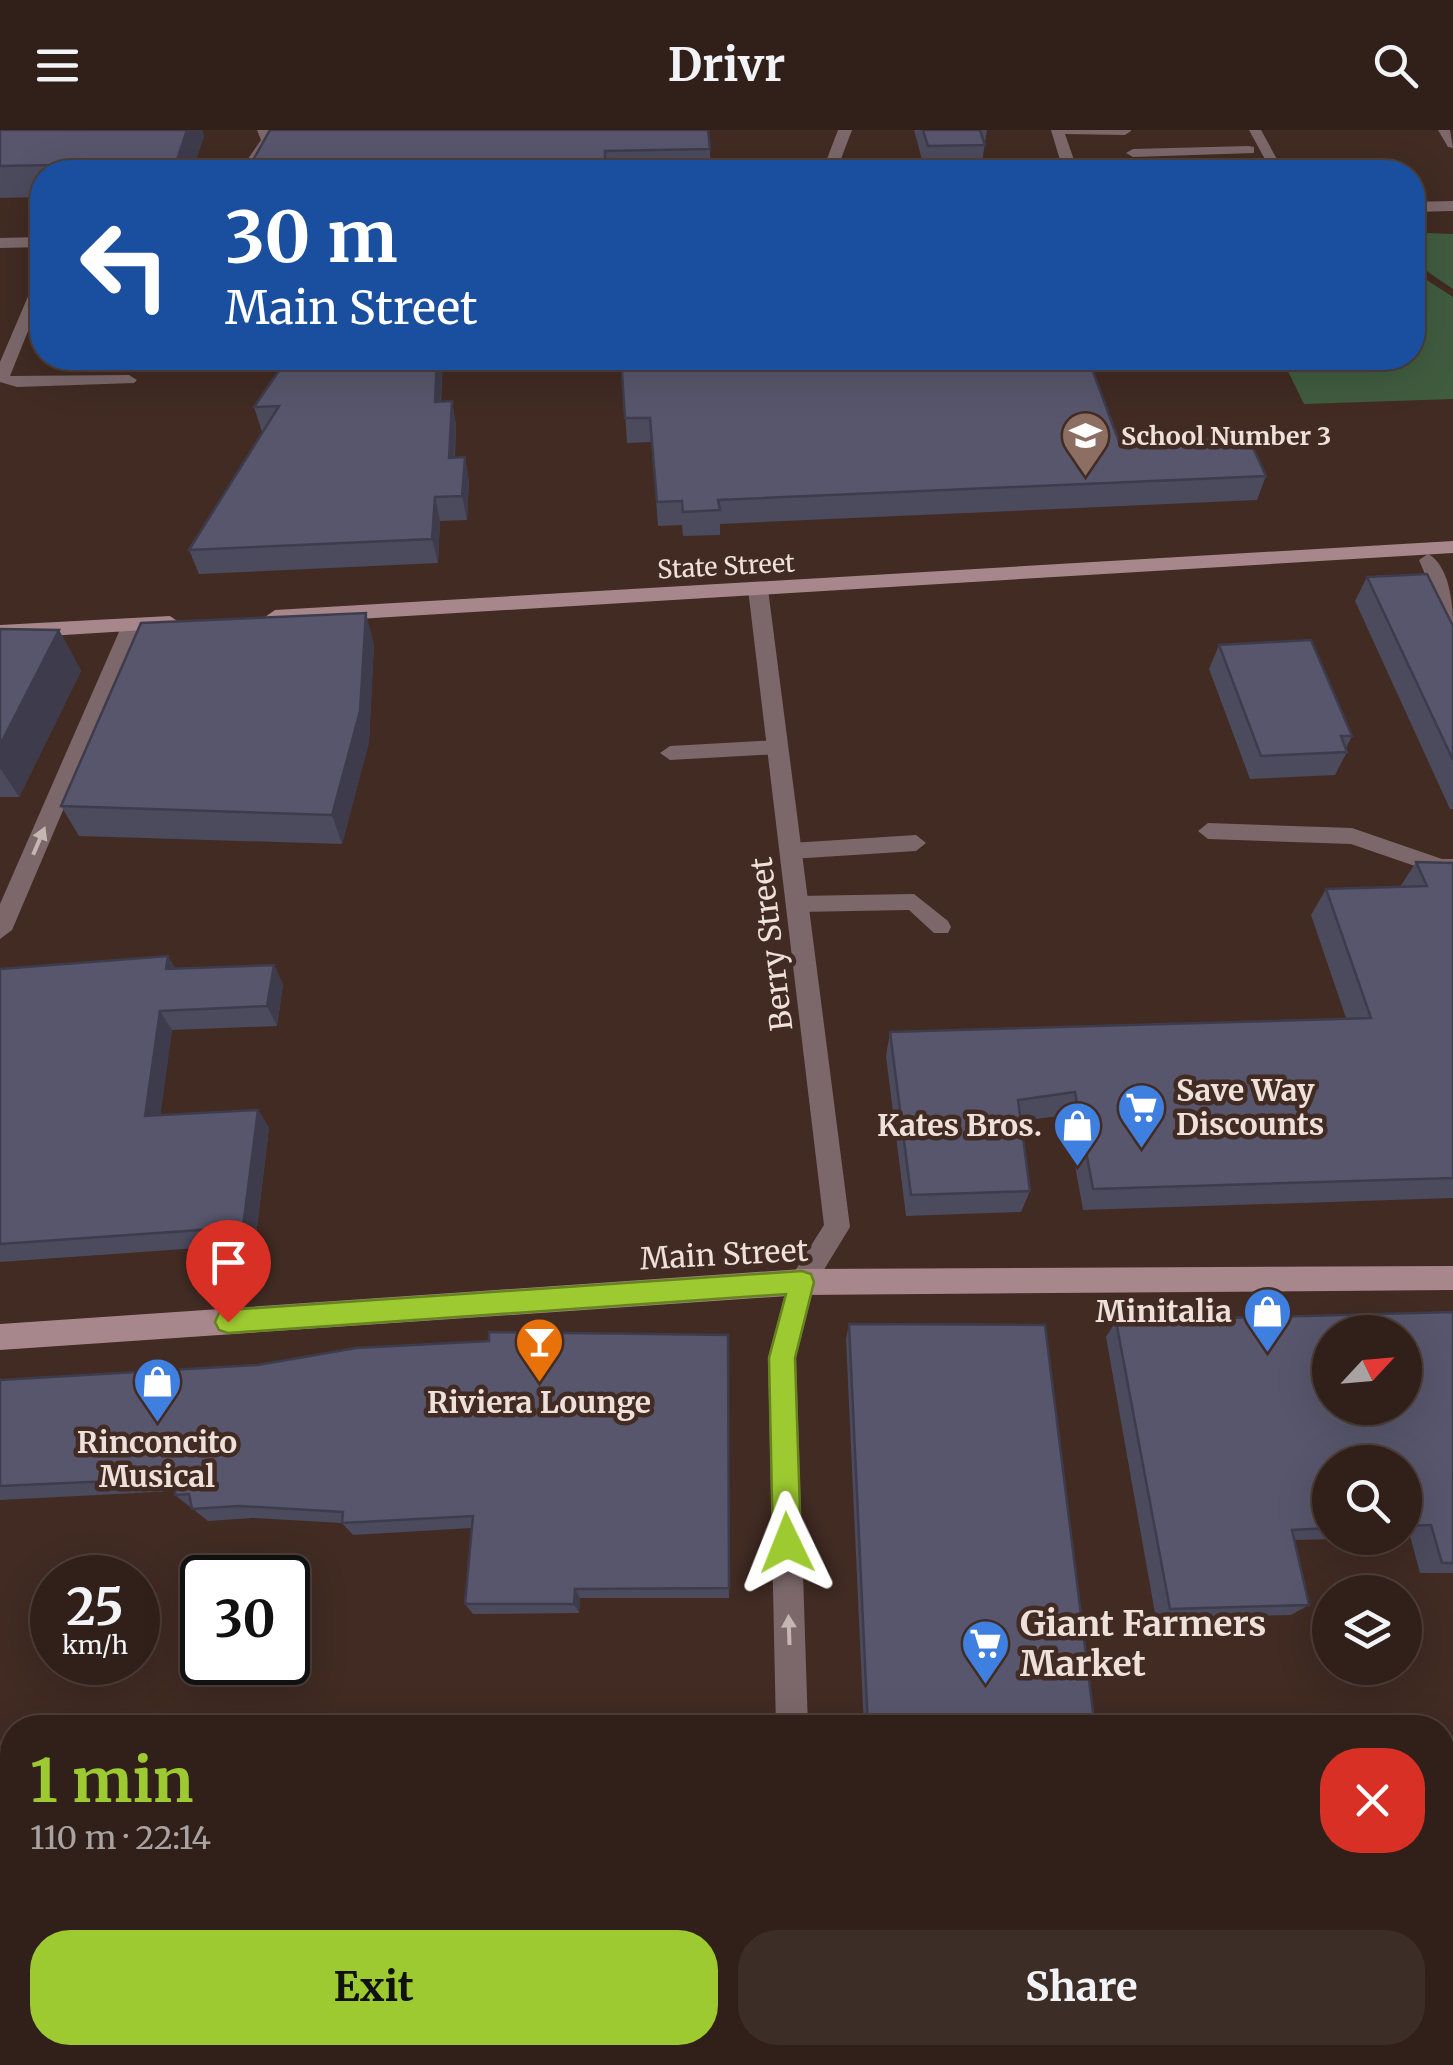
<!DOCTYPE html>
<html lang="en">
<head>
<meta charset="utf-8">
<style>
  :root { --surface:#31201a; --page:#3d2d27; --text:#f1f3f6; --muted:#a8a3a2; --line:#4c3e39; --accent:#9dca30 }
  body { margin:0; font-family:Merriweather,serif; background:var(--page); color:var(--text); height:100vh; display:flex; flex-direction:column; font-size:38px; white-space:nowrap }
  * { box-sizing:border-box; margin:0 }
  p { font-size:32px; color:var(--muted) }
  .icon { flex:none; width:55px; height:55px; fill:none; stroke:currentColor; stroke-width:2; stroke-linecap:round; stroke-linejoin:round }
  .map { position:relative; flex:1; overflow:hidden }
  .panel { position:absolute; left:0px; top:1585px; width:1455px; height:350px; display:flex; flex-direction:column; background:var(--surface); border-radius:40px 40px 0 0; box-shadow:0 10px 40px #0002,0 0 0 2px var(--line) }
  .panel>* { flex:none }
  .guide { position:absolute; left:30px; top:30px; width:1395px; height:210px; border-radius:40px; box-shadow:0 10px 40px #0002,0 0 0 2px var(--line); background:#1a4fa0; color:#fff; overflow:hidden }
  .needle { width:65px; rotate:64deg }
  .controls { position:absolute; left:1312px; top:1185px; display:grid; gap:20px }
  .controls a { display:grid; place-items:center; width:110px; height:110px; border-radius:50%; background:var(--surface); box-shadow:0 10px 40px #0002,0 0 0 2px var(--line); font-size:50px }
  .speed { position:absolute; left:30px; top:1425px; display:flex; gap:20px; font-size:50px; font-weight:700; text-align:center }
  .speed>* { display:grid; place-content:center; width:130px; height:130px; border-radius:50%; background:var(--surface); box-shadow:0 10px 40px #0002,0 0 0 2px var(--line); line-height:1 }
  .speed small { font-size:25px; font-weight:400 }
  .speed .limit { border:5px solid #111; border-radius:15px; background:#fff; color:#111 }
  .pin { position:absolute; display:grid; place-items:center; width:85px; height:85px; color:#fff; margin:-102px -42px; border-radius:50% 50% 50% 0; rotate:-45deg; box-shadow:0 0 10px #0007 }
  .pin .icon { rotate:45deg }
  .me { position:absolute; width:110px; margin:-55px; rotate:358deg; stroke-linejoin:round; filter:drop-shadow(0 0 8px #0008) }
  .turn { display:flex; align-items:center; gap:35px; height:210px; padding:0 30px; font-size:45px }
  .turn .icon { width:130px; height:130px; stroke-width:2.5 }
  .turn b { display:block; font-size:70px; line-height:85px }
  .round { display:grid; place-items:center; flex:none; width:105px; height:105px; border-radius:40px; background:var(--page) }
  .summary { display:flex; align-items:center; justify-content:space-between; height:170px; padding:0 30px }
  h1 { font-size:60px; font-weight:700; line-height:75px; color:var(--accent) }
  .button { display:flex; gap:20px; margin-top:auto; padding:20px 30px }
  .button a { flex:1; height:115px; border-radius:40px; background:var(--accent); color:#111; font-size:40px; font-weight:700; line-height:115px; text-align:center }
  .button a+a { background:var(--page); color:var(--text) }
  header { display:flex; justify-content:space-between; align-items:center; height:130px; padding:0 30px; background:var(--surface); font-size:45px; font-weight:700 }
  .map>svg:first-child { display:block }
</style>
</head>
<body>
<header><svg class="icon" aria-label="menu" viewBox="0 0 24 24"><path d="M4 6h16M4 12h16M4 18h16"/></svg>Drivr<svg class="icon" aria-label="search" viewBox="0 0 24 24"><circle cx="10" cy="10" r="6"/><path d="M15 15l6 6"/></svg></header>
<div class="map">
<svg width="1453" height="1935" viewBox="0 0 1453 1935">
  <rect width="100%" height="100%" fill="#412b23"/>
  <g fill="#405c3f">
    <path d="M 1427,103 L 1453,104 L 1453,159 L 1428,142 L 1420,128 Z"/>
    <path d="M 1413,134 L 1419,145 L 1453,167 L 1453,269 L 1304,274 L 1283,231 L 1412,228 Z"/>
  </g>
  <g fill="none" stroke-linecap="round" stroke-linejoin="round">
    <g fill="#7c686b" fill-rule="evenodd">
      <path d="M 257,0 L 269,0 L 273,10 L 251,42 L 239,42 L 261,10 Z"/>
      <path d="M 1051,0 L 1131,0 L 1131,1 L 1125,5 L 1065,4 L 1074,30 L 1067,34 L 1060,30 Z"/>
      <path d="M 1249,0 L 1261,0 L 1284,42 L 1272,42 Z"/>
      <path d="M 1438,0 L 1450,0 L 1453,18 L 1448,17 Z"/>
      <path d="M 1249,16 L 1254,17 L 1254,23 L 1133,27 L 1126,23 L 1133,19 Z"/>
      <path d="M 42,146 L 42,166 L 10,246 L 129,245 L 137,250 L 134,253 L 17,257 L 0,252 L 0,232 L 35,150 Z"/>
      <path d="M 1428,424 C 1449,435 1453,473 1453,495 L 1444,489 L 1419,430 Z"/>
      <path d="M 778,610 L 788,617 L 778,624 L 670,630 L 660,623 L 670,616 Z"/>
      <path d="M 1208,693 L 1352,698 L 1442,729 L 1453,729 L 1453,745 L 1441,745 L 1351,714 L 1208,709 L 1198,701 Z"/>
      <path d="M 916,705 L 926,713 L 916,721 L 791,729 L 781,721 L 791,713 Z"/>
      <path d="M 914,764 L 948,791 L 951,797 L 948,803 L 934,803 L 909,780 L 797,782 L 787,774 L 797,766 Z"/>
      <path d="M 12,1713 L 12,1743 L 0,1744 L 0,1714 Z"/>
      <path d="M 1453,1830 L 1453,1862 L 1442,1863 L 1442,1831 Z"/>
      <path d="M 1319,1922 L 1351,1922 L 1354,1935 L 1322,1935 Z"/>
    </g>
    <g fill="#7c686b" fill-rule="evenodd">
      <path d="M 838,0 L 852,0 L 836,42 L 822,42 Z"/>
      <path d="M 1453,71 L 1453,81 L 1412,82 L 1412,72 Z"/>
      <path d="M 42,107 L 42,117 L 0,118 L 0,108 Z"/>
      <path d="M 758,453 L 768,459 L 850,1097 L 814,1156 L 796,1228 L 808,1598 L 776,1598 L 768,1228 L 788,1152 L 824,1095 L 748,459 Z"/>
      <path d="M 132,488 L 142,495 L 12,800 L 0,809 L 0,774 L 122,495 Z"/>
      <path d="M 783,1922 L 819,1922 L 820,1935 L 784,1935 Z"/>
    </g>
    <g fill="#a7868c" fill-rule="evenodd">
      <path d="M 1453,411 L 1453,423 L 275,494 L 265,487 L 275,480 Z"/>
      <path d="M 170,486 L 180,493 L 177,498 L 0,509 L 0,495 Z"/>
      <path d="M 1453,1136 L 1453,1160 L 802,1165 L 0,1220 L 0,1194 L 802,1139 Z"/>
    </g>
  </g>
  <g fill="#4c4a5d">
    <path d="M 0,0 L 202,0 L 204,6 L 192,42 L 42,42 L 42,67 L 0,68 Z"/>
    <path d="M 270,0 L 710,19 L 710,35 L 606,37 L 606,42 L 250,42 L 249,37 Z"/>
    <path d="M 914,0 L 987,0 L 981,39 L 925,41 Z"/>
    <path d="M 65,228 L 129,228 L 126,234 L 67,232 Z"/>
    <path d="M 443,228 L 441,272 L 452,271 L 456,296 L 455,328 L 465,327 L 469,352 L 467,390 L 440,391 L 438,433 L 199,444 L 189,420 L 263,302 L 262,302 L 254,277 L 305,234 Z"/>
    <path d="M 530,228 L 1088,228 L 1119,312 L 1266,346 L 1257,370 L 720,394 L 720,405 L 683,406 L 682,395 L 658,396 L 652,312 L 627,313 L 622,235 L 531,238 Z"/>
    <path d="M 1367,447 L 1453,496 L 1453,679 L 1450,679 L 1355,471 Z"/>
    <path d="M 0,499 L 59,500 L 81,541 L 19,667 L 0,667 Z"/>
    <path d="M 374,514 L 369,612 L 342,714 L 79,706 L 61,676 Z"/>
    <path d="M 1219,515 L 1352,606 L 1346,618 L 1347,622 L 1335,645 L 1250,649 L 1209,539 Z"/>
    <path d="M 1416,732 L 1453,733 L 1453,1068 L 1083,1080 L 1066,985 L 1021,991 L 1030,1061 L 1021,1082 L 906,1086 L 886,926 L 890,902 L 1346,888 L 1311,785 L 1326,759 L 1400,757 Z"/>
    <path d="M 274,835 L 283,855 L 277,896 L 172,900 L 160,985 L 258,980 L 269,998 L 255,1114 L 0,1132 L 0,839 L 175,838 Z"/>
    <path d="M 1453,1182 L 1453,1443 L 1420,1443 L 1410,1406 L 1405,1407 L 1405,1332 L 1330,1332 L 1330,1408 L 1381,1408 L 1294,1410 L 1309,1475 L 1291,1485 L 1156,1489 L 1106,1207 L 1116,1191 Z"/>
    <path d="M 849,1194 L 1095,1598 L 864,1598 L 846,1209 Z"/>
    <path d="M 728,1205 L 729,1468 L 580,1468 L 579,1483 L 473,1484 L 465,1474 L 472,1398 L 353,1405 L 342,1393 L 253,1388 L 208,1391 L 175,1365 L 175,1361 L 0,1370 L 0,1250 Z"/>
  </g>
  <g fill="#3e3c4c">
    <path d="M 187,0 L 202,0 L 204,6 L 192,42 L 179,42 L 176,33 Z"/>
    <path d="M 418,35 L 419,42 L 369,42 L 368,40 Z"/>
    <path d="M 437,228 L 443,228 L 439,296 L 435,272 Z"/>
    <path d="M 452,271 L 456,296 L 453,352 L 449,328 Z"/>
    <path d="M 465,327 L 469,352 L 467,390 L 462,366 Z"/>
    <path d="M 435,367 L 440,391 L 438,433 L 432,409 Z"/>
    <path d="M 366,483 L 374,514 L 369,612 L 342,714 L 332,685 Z"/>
    <path d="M 59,500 L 81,541 L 19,667 L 0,638 L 0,615 Z"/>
    <path d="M 168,826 L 180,846 L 166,839 Z"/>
    <path d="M 274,835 L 283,855 L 277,896 L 267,876 Z"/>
    <path d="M 160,881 L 172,900 L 158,1004 L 145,986 Z"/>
    <path d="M 258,980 L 269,998 L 255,1114 L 243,1097 Z"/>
    <path d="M 575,1459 L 580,1468 L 579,1483 L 574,1474 Z"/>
  </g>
  <g fill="#58566c" stroke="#3e3c4c" stroke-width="2.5" fill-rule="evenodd">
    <path d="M 0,0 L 187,0 L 176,33 L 0,36 Z"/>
    <path d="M 270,0 L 708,0 L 710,19 L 605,21 L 605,36 L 418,39 L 418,35 L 368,40 L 249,37 Z"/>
    <path d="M 923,0 L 980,0 L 985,15 L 928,16 Z"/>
    <path d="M 307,228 L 437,228 L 435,272 L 452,271 L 449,328 L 465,327 L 462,366 L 435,367 L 432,409 L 189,420 L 279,276 L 254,277 L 283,235 L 305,234 Z"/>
    <path d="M 621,228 L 1088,228 L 1119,312 L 1248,307 L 1266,346 L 718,370 L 720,380 L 683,382 L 682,371 L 657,372 L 650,288 L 625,288 Z"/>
    <path d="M 1427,444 L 1453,496 L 1453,630 L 1367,447 Z"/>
    <path d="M 366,483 L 360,581 L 332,685 L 61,676 L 141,493 Z"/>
    <path d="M 0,499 L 59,500 L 0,615 Z"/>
    <path d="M 1311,510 L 1352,606 L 1341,606 L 1347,622 L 1261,626 L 1219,515 Z"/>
    <path d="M 1416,732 L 1453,733 L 1453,1048 L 1093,1059 L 1075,962 L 1018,970 L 1030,1061 L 911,1065 L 890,902 L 1371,888 L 1326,759 L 1427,756 Z"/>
    <path d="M 168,826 L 166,839 L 274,835 L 267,876 L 160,881 L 145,986 L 258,980 L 243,1097 L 0,1114 L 0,839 Z"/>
    <path d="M 1453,1182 L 1453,1433 L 1442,1433 L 1431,1395 L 1405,1396 L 1405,1332 L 1330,1332 L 1330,1398 L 1292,1400 L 1309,1475 L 1170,1479 L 1116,1191 ZM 1330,1202 L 1405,1202 L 1405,1278 L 1330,1278 Z"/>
    <path d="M 849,1194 L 1045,1195 L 1095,1598 L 868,1598 Z"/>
    <path d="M 489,1202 L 728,1205 L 729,1458 L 575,1459 L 574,1474 L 465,1474 L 473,1386 L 342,1393 L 343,1382 L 239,1376 L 192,1379 L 189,1364 L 175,1365 L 177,1348 L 0,1356 L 0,1250 L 258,1235 L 356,1218 L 489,1211 Z"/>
    <path d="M 12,1788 L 12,1922 L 723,1922 L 723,1935 L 0,1935 L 0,1790 Z"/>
  </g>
  <defs><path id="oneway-solid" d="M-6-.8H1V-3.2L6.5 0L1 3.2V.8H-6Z" transform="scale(2.5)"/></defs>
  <g fill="#c6b6b3">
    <use href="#oneway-solid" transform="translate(39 711) rotate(-67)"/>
    <use href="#oneway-solid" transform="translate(789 1500) rotate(-92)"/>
  </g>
  <path fill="#9dca30" stroke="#66831f" stroke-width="2.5" d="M 802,1141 L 811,1144 L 814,1152 L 795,1228 L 801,1413 L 797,1422 L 787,1426 L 777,1422 L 773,1413 L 769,1228 L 786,1164 L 228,1203 L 219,1200 L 215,1192 L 219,1183 L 228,1180 Z"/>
  <defs>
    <symbol id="school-pin" viewBox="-11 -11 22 30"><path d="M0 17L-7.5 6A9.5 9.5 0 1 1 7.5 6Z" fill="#8d6e63" stroke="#412b23"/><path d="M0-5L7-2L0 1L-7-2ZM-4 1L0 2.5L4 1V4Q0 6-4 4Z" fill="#fff"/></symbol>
    <symbol id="supermarket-pin" viewBox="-11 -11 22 30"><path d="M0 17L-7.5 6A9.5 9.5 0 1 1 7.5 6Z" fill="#3f7fe0" stroke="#412b23"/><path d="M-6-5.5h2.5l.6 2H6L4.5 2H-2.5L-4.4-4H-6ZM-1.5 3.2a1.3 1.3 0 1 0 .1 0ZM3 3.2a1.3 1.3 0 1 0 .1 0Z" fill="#fff"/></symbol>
    <symbol id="shop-pin" viewBox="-11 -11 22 30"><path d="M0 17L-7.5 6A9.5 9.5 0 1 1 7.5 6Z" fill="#3f7fe0" stroke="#412b23"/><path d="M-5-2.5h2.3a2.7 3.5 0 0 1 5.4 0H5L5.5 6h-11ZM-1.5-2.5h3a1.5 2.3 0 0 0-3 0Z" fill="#fff"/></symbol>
    <symbol id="bar-pin" viewBox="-11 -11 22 30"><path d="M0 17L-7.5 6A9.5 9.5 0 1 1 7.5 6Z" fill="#e8710a" stroke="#412b23"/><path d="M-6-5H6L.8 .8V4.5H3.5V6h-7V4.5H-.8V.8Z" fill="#fff"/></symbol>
  </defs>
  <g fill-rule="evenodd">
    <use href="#school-pin" x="1058" y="278" width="55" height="75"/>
    <use href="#supermarket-pin" x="1114" y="950" width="55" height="75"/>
    <use href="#shop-pin" x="1050" y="968" width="55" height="75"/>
    <use href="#shop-pin" x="1240" y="1154" width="55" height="75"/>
    <use href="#bar-pin" x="512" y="1184" width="55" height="75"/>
    <use href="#shop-pin" x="130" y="1224" width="55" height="75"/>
    <use href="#supermarket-pin" x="958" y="1486" width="55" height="75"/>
  </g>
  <g text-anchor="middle" stroke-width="9" stroke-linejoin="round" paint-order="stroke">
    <g font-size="25" font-weight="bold" fill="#eee0da" stroke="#412b23" text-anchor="start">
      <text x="1121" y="315">School Number 3</text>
    </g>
    <g font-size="25" fill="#eee0da" stroke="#412b23">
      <text transform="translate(726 436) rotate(-3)" y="9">State Street</text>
    </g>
    <g font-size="30" fill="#eee0da" stroke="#412b23">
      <text transform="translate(772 814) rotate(-97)" y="10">Berry Street</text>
      <text transform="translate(724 1125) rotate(-3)" y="10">Main Street</text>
    </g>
    <g font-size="30" font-weight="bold" fill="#eee0da" stroke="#412b23" text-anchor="end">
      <text x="1176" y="971" text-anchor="start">Save Way<tspan x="1176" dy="34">Discounts</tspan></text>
      <text x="1042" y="1006">Kates Bros.</text>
      <text x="1232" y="1192">Minitalia</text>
      <text x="539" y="1283" text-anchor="middle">Riviera Lounge</text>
      <text x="157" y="1323" text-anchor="middle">Rinconcito<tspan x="157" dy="34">Musical</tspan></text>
    </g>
    <g font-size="35" font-weight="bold" fill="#eee0da" stroke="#412b23" text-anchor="start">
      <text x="1020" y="1506">Giant Farmers<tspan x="1020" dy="40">Market</tspan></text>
    </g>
  </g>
</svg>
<div class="controls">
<a><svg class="needle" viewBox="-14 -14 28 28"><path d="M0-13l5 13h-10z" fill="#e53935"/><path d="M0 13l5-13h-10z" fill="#a8a3a2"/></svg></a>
<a><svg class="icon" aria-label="search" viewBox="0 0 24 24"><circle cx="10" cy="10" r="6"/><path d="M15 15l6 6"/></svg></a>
<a><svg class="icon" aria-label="layers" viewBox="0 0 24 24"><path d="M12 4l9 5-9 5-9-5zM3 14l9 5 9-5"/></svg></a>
</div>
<div class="speed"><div>25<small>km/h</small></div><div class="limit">30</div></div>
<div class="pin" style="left:228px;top:1192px;background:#d93025"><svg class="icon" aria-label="arrive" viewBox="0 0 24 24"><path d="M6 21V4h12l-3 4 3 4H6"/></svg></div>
<svg class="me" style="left:787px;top:1413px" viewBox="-20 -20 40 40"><path d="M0-17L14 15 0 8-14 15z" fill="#9dca30" stroke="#fff" stroke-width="4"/></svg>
<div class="guide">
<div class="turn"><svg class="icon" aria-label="left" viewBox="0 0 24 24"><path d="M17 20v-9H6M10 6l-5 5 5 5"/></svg><div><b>30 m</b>Main Street</div></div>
</div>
<section class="panel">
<div class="summary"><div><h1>1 min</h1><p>110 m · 22:14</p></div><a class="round" style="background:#d93025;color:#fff"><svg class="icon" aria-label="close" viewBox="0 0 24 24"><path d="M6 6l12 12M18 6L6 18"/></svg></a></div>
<div class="button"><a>Exit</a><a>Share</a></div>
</section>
</div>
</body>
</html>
